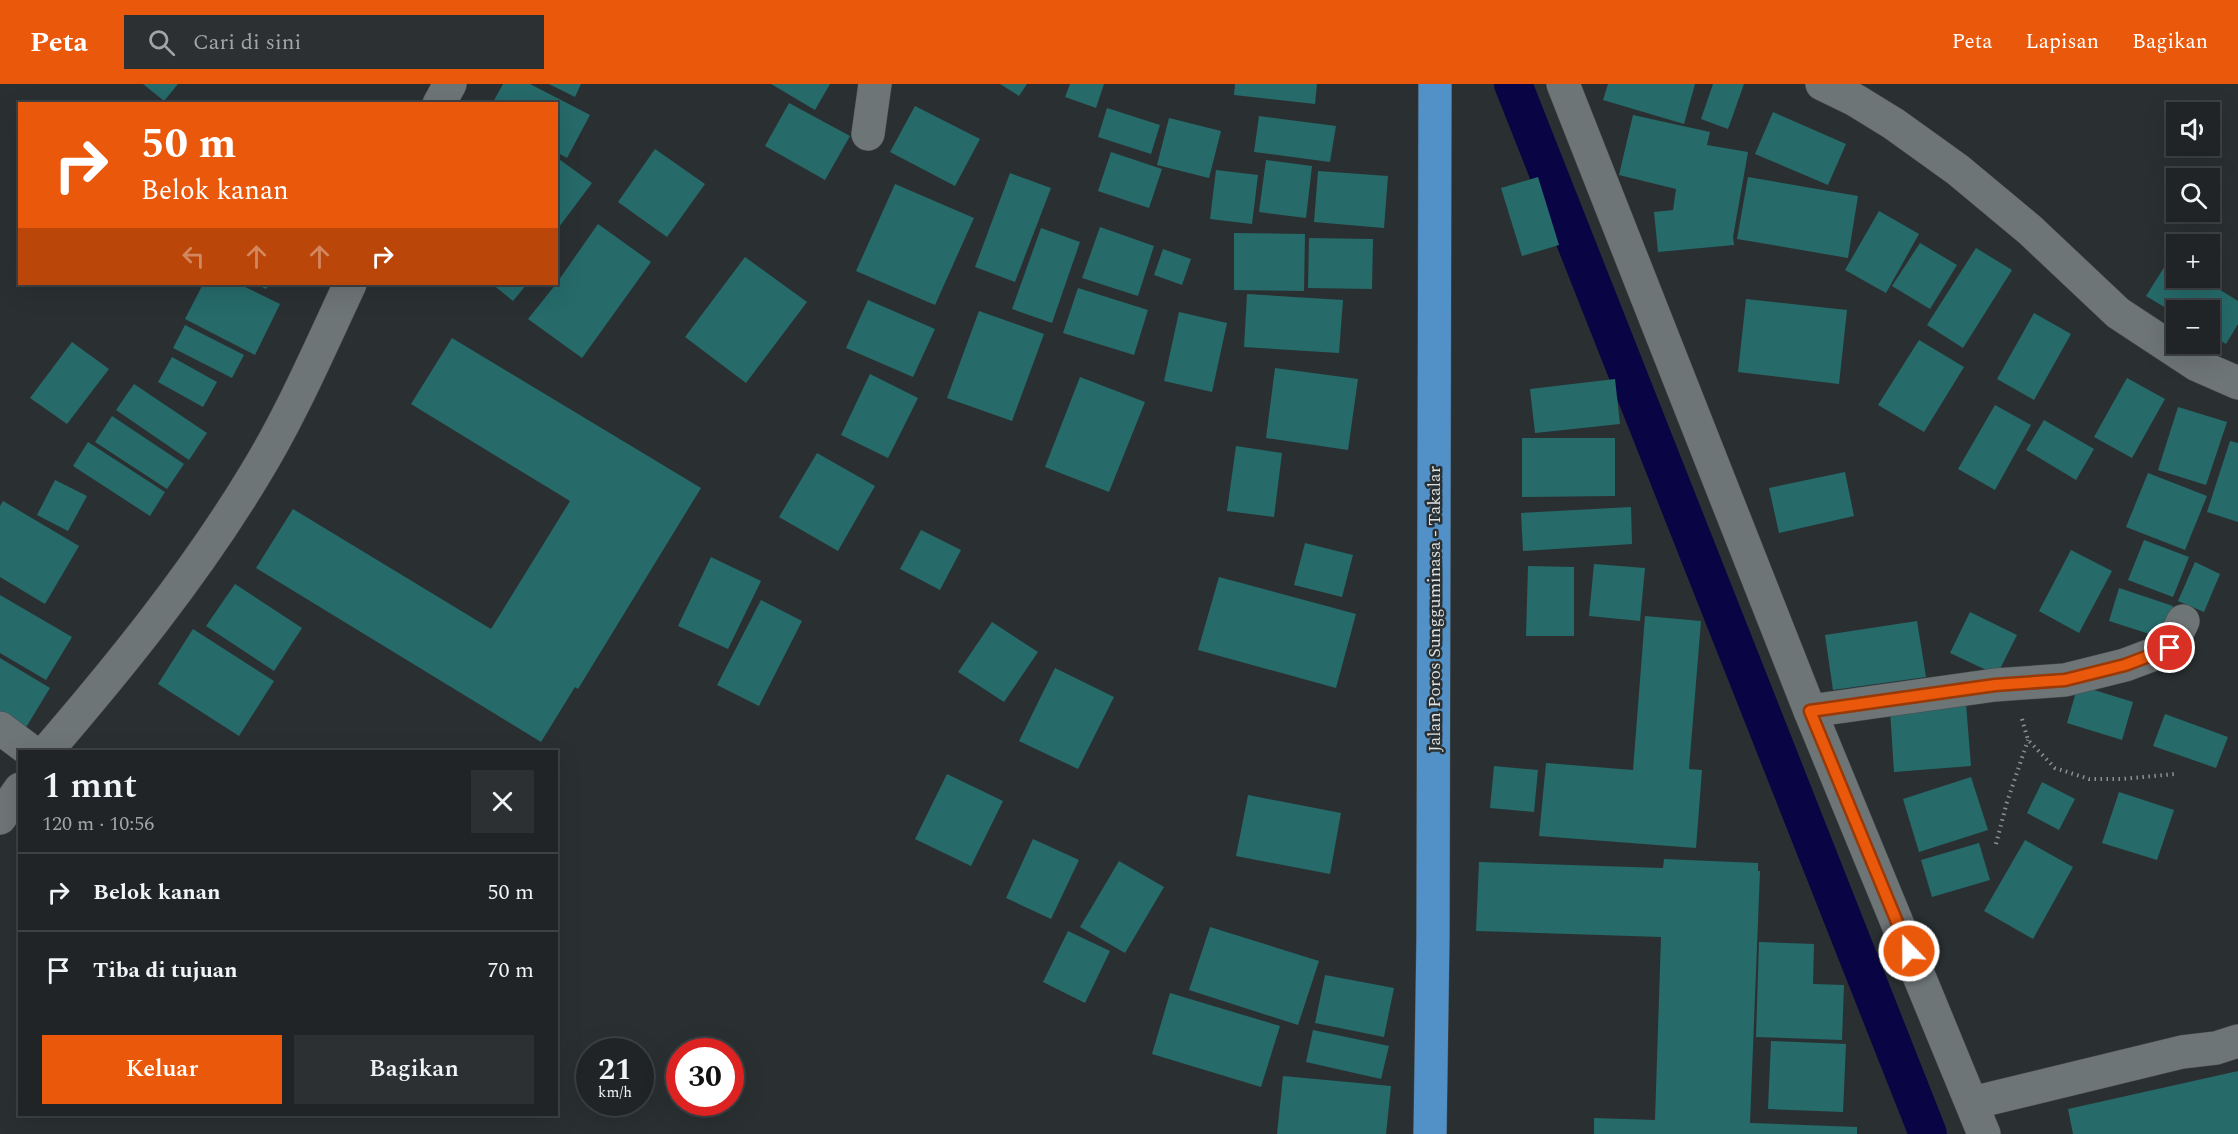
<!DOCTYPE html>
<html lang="id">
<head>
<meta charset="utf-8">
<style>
  :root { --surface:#202426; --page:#2d3032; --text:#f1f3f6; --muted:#a2a4a7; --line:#3d4143; --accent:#ea580c }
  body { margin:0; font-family:Spectral,serif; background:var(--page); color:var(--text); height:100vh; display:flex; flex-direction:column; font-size:22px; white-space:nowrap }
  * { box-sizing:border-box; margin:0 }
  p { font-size:20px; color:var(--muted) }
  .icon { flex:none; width:33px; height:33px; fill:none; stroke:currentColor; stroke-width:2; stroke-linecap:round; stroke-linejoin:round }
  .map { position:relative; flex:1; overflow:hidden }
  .panel { position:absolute; left:18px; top:666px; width:540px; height:366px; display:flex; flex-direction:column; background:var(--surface); border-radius:0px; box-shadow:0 6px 24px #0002,0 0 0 2px var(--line) }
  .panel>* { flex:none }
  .guide { position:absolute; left:18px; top:18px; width:540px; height:183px; border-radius:0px; box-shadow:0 6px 24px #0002,0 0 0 2px var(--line); background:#ea580c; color:#fff; overflow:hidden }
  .controls { position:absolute; left:2166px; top:18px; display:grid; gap:12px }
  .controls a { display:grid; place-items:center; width:54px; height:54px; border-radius:0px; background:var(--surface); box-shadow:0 6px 24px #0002,0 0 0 2px var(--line); font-size:30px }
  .speed { position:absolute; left:576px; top:954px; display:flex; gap:12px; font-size:30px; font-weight:700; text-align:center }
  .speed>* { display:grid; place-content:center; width:78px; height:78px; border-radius:50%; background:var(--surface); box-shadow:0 6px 24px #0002,0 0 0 2px var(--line); line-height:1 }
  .speed small { font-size:15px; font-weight:400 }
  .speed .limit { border:9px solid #d22; background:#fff; color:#111 }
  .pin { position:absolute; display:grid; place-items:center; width:51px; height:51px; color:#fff; margin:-26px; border:3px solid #fff; border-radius:50%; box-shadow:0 2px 6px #0007 }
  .me { position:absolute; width:66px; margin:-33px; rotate:338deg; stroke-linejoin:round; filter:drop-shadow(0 0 4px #0008) }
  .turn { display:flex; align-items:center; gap:21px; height:126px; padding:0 24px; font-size:27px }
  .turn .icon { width:78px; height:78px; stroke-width:2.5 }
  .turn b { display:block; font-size:42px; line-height:51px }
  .lanes { display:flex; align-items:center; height:57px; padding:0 24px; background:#0003; justify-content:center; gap:30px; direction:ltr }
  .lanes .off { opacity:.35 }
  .round { display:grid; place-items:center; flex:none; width:63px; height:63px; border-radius:0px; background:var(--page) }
  .headline { display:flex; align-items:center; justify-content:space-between; height:102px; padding:0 24px }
  h1 { font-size:36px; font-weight:600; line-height:45px }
  .action { display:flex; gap:12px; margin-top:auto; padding:12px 24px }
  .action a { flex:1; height:69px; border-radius:0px; background:var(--accent); color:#fff; font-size:24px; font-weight:600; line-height:69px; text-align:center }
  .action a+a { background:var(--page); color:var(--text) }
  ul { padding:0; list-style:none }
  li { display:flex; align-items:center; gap:18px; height:78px; padding:0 24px; border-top:2px solid var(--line) }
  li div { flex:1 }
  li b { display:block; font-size:22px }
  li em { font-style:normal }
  header { display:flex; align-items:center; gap:36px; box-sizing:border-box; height:84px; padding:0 30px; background:var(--accent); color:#fff }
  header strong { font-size:28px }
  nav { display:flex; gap:33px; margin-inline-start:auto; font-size:21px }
  .search { width:420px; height:54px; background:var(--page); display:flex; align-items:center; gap:15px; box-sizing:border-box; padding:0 21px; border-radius:0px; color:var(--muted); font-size:22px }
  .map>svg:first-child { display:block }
</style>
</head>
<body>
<header>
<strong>Peta</strong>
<div class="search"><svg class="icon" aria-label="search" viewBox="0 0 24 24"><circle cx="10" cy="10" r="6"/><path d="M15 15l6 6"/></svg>Cari di sini</div>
<nav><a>Peta</a><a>Lapisan</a><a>Bagikan</a></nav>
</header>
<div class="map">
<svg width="2238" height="1050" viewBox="0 0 2238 1050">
  <rect width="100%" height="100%" fill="#2a3032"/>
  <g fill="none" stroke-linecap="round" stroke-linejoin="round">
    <path stroke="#090545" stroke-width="38" d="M 1513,0 L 1928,1050"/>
  </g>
  <g fill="#266a6a">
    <path d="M 143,0 L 178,0 L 164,17 Z"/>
    <path d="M 503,0 L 530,0 L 590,31 L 567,74 L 556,68 L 556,20 L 492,20 Z"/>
    <path d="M 549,0 L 581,0 L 575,13 Z"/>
    <path d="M 771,0 L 830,0 L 815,26 Z"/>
    <path d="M 1000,0 L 1027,0 L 1019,12 Z"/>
    <path d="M 1070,0 L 1104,0 L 1096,24 L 1065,13 Z"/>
    <path d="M 1235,0 L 1317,0 L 1315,20 L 1234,11 Z"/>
    <path d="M 1608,0 L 1695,0 L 1684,40 L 1603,16 Z"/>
    <path d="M 1713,0 L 1744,0 L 1728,45 L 1701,35 Z"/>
    <path d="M 789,19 L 850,52 L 825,96 L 765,62 Z"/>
    <path d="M 915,22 L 980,55 L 955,102 L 890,68 Z"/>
    <path d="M 1107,24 L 1160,41 L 1151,70 L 1098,53 Z"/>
    <path d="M 1773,28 L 1846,60 L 1828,101 L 1755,70 Z"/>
    <path d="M 1633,31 L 1710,48 L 1707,61 L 1748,68 L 1733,153 L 1734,161 L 1658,168 L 1654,128 L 1673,126 L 1676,105 L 1619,91 Z"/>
    <path d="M 1259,32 L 1336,42 L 1330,78 L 1254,68 Z"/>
    <path d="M 1169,34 L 1221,47 L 1209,94 L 1157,81 Z"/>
    <path d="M 655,65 L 705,100 L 667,153 L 618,118 Z"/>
    <path d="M 1111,68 L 1162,85 L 1149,124 L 1098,107 Z"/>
    <path d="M 556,73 L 592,99 L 556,147 Z"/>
    <path d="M 1266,76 L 1312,82 L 1306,134 L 1259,128 Z"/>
    <path d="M 1216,86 L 1258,91 L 1252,140 L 1210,135 Z"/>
    <path d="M 1318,87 L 1388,92 L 1384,144 L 1314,138 Z"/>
    <path d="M 1010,89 L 1051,104 L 1015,198 L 975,183 Z"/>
    <path d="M 1538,93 L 1559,161 L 1522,172 L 1501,104 Z"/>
    <path d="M 1748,93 L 1858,112 L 1848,174 L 1737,155 Z"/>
    <path d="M 895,100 L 974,134 L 935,221 L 856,187 Z"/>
    <path d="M 1879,127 L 1919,150 L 1886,209 L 1845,186 Z"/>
    <path d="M 598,140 L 651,178 L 582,274 L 528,235 L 556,200 Z"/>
    <path d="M 1100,143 L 1154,162 L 1138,212 L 1082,194 Z"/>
    <path d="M 1041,144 L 1080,158 L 1052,239 L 1012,225 Z"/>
    <path d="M 1234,149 L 1305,150 L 1304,207 L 1234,206 Z"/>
    <path d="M 1309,154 L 1373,155 L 1372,205 L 1308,204 Z"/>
    <path d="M 1920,159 L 1957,181 L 1930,225 L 1892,202 Z"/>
    <path d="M 1976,164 L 2012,186 L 1963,264 L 1927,241 Z"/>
    <path d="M 1163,165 L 1191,175 L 1182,201 L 1154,191 Z"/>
    <path d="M 745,173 L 807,218 L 746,299 L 685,253 Z"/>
    <path d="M 2170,174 L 2176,178 L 2176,194 L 2201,194 L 2238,217 L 2238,240 L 2226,260 L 2210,250 L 2210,226 L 2176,226 L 2176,230 L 2146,212 Z"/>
    <path d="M 203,200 L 239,200 L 280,220 L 255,271 L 185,235 Z"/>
    <path d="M 256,200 L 270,200 L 266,205 Z"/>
    <path d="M 492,200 L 527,200 L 513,217 Z"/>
    <path d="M 1078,204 L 1148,226 L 1134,271 L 1063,249 Z"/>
    <path d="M 1247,210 L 1343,216 L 1339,269 L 1244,263 Z"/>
    <path d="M 1746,215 L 1847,226 L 1839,300 L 1738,288 Z"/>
    <path d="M 868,216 L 935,245 L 913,293 L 846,264 Z"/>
    <path d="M 979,227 L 1044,250 L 1012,337 L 947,314 Z"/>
    <path d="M 1179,228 L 1227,239 L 1212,308 L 1164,297 Z"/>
    <path d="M 2034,229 L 2071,250 L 2034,316 L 1997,295 Z"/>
    <path d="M 185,241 L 244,271 L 232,294 L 173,264 Z"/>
    <path d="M 452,254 L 701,404 L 578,605 L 575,603 L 541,658 L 256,484 L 293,425 L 491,545 L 570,417 L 411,320 Z"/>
    <path d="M 1919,256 L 1964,283 L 1924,348 L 1878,321 Z"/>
    <path d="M 72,258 L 109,285 L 67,340 L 30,314 Z"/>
    <path d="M 172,273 L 217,298 L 203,323 L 158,298 Z"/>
    <path d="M 1275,284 L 1358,295 L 1348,366 L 1266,354 Z"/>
    <path d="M 870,290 L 918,314 L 888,374 L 841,351 Z"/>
    <path d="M 1080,293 L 1145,318 L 1109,408 L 1045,383 Z"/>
    <path d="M 2127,294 L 2165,315 L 2132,374 L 2094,353 Z"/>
    <path d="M 1615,295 L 1620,340 L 1535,349 L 1530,305 Z"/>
    <path d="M 134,300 L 207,349 L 189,376 L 116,326 Z"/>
    <path d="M 1995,321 L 2031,341 L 1995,406 L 1958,385 Z"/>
    <path d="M 2178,323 L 2227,338 L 2206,401 L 2158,386 Z"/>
    <path d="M 112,332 L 184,380 L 167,405 L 95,358 Z"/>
    <path d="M 2044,336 L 2094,365 L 2076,396 L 2026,366 Z"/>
    <path d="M 1522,354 L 1615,354 L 1615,412 L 1522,413 Z"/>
    <path d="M 2230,357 L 2238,359 L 2238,438 L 2207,428 Z"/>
    <path d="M 88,358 L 165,408 L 150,432 L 73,382 Z"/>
    <path d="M 1236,362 L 1282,369 L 1274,433 L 1227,427 Z"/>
    <path d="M 817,369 L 875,402 L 838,467 L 779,433 Z"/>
    <path d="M 1845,388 L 1854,432 L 1779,449 L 1769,404 Z"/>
    <path d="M 2148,389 L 2207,412 L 2185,466 L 2126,443 Z"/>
    <path d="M 55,396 L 87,412 L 68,447 L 37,431 Z"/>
    <path d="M 3,417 L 79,462 L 45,520 L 0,493 L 0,422 Z"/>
    <path d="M 1631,423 L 1632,460 L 1523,467 L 1521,429 Z"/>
    <path d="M 921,446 L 961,466 L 940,506 L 900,485 Z"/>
    <path d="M 2144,456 L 2189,473 L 2173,513 L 2128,496 Z"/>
    <path d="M 1305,459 L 1353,471 L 1342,513 L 1294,501 Z"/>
    <path d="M 2071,466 L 2112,487 L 2079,549 L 2039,527 Z"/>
    <path d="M 711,473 L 761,497 L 728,565 L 678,542 Z"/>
    <path d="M 2195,478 L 2220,490 L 2204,528 L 2178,517 Z"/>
    <path d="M 1594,480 L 1645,484 L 1640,537 L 1589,532 Z"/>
    <path d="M 1528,482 L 1574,483 L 1574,552 L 1526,552 Z"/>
    <path d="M 1219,493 L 1356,530 L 1336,604 L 1198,566 Z"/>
    <path d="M 235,500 L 302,544 L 274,587 L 206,542 Z"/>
    <path d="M 2119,504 L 2173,522 L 2162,554 L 2109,537 Z"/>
    <path d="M 0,511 L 72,553 L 46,596 L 0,569 Z"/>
    <path d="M 761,516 L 802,537 L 759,622 L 717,601 Z"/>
    <path d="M 1970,528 L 2017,551 L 1997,591 L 1950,569 Z"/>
    <path d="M 1645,532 L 1701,537 L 1689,685 L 1702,686 L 1696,764 L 1539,752 L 1546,679 L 1633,686 Z"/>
    <path d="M 1917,537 L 1926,593 L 1833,606 L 1825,551 Z"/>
    <path d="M 992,538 L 1038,568 L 1004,618 L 958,588 Z"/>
    <path d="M 193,545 L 274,597 L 239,652 L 158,600 Z"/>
    <path d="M 0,574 L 50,604 L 25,645 L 0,630 Z"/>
    <path d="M 1055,584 L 1114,613 L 1078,685 L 1019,657 Z"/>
    <path d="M 2078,601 L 2133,618 L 2122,656 L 2067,639 Z"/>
    <path d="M 1966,620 L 1971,682 L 1894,688 L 1890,626 Z"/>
    <path d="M 2165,630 L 2228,653 L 2216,684 L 2153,662 Z"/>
    <path d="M 1494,682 L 1538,686 L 1534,728 L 1490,724 Z"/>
    <path d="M 947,690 L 1003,717 L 971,782 L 915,755 Z"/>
    <path d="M 1971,693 L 1988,746 L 1919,768 L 1903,715 Z"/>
    <path d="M 2042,698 L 2075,715 L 2059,746 L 2027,729 Z"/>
    <path d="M 2119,708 L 2174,726 L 2157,776 L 2102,759 Z"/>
    <path d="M 1248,711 L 1341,729 L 1330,790 L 1236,772 Z"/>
    <path d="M 1033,755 L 1079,776 L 1051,835 L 1006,814 Z"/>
    <path d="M 2025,756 L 2073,783 L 2033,855 L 1984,827 Z"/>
    <path d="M 1979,759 L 1990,796 L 1932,813 L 1921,776 Z"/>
    <path d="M 1664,775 L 1758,779 L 1758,787 L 1760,787 L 1750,1039 L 1857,1043 L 1857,1050 L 1594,1050 L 1594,1034 L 1655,1036 L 1661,853 L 1476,847 L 1479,778 L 1663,784 Z"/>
    <path d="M 1119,777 L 1164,803 L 1125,869 L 1080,843 Z"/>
    <path d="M 1210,843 L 1319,877 L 1298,941 L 1189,906 Z"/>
    <path d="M 1068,847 L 1110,867 L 1085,919 L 1043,898 Z"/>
    <path d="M 1759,858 L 1814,860 L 1813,900 L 1844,901 L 1842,956 L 1756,953 Z"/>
    <path d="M 1325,891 L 1394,904 L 1384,953 L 1315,939 Z"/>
    <path d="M 1170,909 L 1280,942 L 1261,1003 L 1152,970 Z"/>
    <path d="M 1313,946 L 1389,962 L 1381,995 L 1306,978 Z"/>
    <path d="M 1771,957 L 1846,960 L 1843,1028 L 1768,1025 Z"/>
    <path d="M 2238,987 L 2238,1050 L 2073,1050 L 2068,1025 Z"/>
    <path d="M 1283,992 L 1391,1002 L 1386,1050 L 1277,1050 Z"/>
  </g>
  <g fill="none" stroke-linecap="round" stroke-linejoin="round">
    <defs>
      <g id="street">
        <path d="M 1563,0 L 1810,627 L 1984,1050"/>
        <path d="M 1822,0 L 1855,16 L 1894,40 L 1958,86 L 2030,146 L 2118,229 L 2197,281 L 2238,299"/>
        <path d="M 439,20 L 450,0"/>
        <path d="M 868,50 L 875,0"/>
        <path d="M 1810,627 L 1995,601 L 2065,596 L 2125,581 L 2170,564 L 2183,537"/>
        <path d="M 0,644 L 32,668"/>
        <path d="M 46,668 C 120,582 193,492 252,395 C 290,334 320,264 350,200"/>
        <path d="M 0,734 L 20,705"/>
        <path d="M 1972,1019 L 2182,968 L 2216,964 L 2238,957"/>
      </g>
      <path id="highway" d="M 1430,1050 L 1433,853 L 1435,0"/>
    </defs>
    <use href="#street" stroke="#484c4e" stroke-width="34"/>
    <use href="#highway" stroke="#484c4e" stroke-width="34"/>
    <g stroke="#8c9192" stroke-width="4" stroke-dasharray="1.5 4.5" stroke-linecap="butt">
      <path d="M 2022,635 L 2028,656 L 2055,684 L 2089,695 L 2122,695 L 2175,690"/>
      <path d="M 1996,760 L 2007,718 L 2028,656"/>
    </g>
    <use href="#street" stroke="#6e7577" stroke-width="33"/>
    <use href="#highway" stroke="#5291c8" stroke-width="33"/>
  </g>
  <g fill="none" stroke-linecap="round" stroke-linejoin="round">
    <defs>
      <path id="route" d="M 1909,867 L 1810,627 L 1995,601 L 2065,596 L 2125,581 L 2170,564"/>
    </defs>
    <use href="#route" stroke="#983908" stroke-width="15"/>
    <use href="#route" stroke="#ea580c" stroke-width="10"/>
  </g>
  <g text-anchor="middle" stroke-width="5" stroke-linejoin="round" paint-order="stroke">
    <g font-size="18" fill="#dde1e2" stroke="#2a3032">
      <text transform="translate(1434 525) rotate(-90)" y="6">Jalan Poros Sungguminasa - Takalar</text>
    </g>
  </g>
</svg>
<div class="controls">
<a><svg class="icon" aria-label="sound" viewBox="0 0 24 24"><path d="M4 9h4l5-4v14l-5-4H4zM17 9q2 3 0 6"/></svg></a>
<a><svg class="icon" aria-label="search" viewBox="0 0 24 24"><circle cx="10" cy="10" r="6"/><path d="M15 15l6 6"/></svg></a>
<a>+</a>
<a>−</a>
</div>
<div class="speed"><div>21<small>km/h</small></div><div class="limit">30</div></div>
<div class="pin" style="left:2170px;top:564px;background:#d93025"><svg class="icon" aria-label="arrive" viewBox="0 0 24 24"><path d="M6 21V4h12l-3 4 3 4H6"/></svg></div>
<svg class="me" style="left:1909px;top:867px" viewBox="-20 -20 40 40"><circle r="17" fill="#ea580c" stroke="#fff" stroke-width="3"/><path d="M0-11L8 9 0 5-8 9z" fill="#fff"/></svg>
<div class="guide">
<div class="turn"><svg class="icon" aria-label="right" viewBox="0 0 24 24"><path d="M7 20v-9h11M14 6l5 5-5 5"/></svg><div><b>50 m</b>Belok kanan</div></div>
<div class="lanes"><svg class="icon off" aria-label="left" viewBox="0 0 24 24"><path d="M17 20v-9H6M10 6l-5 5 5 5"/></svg><svg class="icon off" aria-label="ahead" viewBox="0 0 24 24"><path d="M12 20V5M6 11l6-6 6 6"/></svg><svg class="icon off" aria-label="ahead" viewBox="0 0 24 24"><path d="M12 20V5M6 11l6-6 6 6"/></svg><svg class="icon" aria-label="right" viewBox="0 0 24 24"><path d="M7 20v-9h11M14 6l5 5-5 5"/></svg></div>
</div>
<section class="panel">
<div class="headline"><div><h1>1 mnt</h1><p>120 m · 10:56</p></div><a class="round"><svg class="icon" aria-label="close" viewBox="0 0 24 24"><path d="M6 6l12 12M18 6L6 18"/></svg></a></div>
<ul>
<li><svg class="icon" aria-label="right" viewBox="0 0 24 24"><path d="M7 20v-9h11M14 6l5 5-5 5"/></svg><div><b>Belok kanan</b></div><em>50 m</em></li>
<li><svg class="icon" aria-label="arrive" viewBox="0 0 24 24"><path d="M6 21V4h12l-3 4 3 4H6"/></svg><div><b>Tiba di tujuan</b></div><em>70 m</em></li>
</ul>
<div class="action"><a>Keluar</a><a>Bagikan</a></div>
</section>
</div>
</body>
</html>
